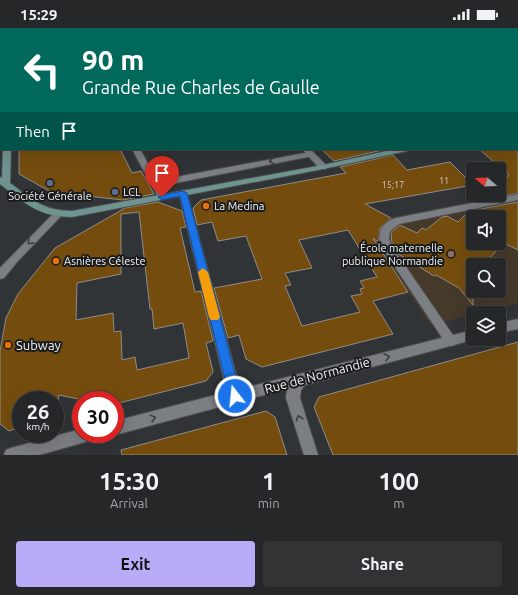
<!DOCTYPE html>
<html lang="en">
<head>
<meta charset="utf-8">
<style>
  :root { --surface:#252729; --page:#313335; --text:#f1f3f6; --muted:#a3a5a8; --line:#424446; --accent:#b9abf7 }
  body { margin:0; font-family:Ubuntu,sans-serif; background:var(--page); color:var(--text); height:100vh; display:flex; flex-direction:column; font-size:15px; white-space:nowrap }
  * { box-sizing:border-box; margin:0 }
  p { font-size:13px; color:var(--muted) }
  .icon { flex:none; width:22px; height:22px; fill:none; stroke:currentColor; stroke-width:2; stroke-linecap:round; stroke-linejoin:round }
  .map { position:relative; height:427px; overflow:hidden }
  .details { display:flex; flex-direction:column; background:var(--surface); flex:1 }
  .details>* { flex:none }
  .top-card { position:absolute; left:0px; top:0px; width:518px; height:122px; box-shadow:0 4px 16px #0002,0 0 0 1px var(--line); background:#00695c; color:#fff; overflow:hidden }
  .needle { width:26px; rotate:289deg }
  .fabs { position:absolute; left:466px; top:134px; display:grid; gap:8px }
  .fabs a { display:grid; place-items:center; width:40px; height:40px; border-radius:4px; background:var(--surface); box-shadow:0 4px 16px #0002,0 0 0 1px var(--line); font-size:20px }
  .speed { position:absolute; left:12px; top:363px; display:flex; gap:8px; font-size:20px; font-weight:700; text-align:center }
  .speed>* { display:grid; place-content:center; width:52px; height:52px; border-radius:50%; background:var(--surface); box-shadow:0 4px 16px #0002,0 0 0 1px var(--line); line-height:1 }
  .speed small { font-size:10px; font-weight:400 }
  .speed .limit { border:6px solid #d22; background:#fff; color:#111 }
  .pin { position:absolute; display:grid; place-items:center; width:34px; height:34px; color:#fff; margin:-41px -17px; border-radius:50% 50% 50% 0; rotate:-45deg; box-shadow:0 0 4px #0007 }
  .pin .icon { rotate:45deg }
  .me { position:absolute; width:44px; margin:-22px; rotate:344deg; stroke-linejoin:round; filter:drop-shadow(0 0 3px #0008) }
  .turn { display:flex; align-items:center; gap:14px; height:84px; padding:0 16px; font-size:18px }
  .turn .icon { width:52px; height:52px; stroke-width:2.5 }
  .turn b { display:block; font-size:28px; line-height:34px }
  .then { display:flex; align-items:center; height:38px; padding:0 16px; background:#0003; gap:8px; font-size:15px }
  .eta { display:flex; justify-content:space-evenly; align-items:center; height:68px; text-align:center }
  .eta b { font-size:24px; font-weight:700; line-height:28px }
  .cta { display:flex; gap:8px; margin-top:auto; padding:8px 16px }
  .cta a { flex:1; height:46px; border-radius:4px; background:var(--accent); color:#111; font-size:16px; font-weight:700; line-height:46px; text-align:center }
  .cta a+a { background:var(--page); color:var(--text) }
  .status { display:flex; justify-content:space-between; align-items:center; height:28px; padding:0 20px; background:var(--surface); direction:ltr }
  .status svg { height:11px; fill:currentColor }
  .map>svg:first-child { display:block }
</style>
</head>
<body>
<div class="status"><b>15:29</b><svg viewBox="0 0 49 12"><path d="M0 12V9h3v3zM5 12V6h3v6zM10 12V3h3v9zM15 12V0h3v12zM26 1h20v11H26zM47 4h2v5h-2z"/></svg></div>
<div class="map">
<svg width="518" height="427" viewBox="0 0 518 427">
  <rect width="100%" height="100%" fill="#313437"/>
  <path fill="#45392a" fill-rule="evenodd" d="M 518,165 L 518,275 L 430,297 L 362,195 ZM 473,189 L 499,189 L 499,215 L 473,215 ZM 473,237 L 499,237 L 499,263 L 473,263 Z"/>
  <g fill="#744d0e" stroke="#908c88" fill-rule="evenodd">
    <path d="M 19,121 L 120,121 L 132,145 L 141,143 L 154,166 L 123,172 L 51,164 L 19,146 Z"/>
    <path d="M 321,121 L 387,121 L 334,133 Z"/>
    <path d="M 479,121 L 518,121 L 518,165 L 482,172 L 487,167 L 499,167 L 499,156 L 509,147 Z"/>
    <path d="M 393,127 L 407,142 L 450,134 L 473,157 L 365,176 L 391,190 L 380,200 L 378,214 L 373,210 L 408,264 L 373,273 L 393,306 L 262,339 L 246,331 L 239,307 L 228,310 L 214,260 L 262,251 L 246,208 L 218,213 L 212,194 L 197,197 L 193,180 L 201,172 L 346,145 L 340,139 ZM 348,202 L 377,249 L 360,253 L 364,260 L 360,261 L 362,266 L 351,268 L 360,284 L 302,298 L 285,258 L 291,257 L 285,245 L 312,240 L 299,212 Z"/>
    <path d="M 158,174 L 182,183 L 186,199 L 180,200 L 195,264 L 201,263 L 213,313 L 206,315 L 213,344 L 206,353 L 115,376 L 115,372 L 83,372 L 59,367 L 58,372 L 21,372 L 21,399 L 9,403 L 0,396 L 0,323 L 6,290 L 18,266 L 55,220 L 125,180 ZM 139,184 L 150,281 L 152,281 L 154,301 L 183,295 L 189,330 L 137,342 L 135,329 L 122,332 L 121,303 L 114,304 L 113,285 L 76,292 L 77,255 L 121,246 L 121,186 Z"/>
    <path d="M 518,174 L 518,222 L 504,215 L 483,237 L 473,237 L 473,277 L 459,260 L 436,247 L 434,248 L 400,227 L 392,216 L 391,204 L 400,197 L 417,205 L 422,200 L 426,202 L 442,189 L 447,188 L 458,194 L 469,183 ZM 473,189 L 499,189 L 499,215 L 473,215 Z"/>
    <path d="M 518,314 L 518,427 L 333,427 L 314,379 L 319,369 Z"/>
    <path d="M 266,383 L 275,389 L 287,427 L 122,427 L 121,422 Z"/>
  </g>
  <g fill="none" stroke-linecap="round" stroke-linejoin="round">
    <defs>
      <g id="lane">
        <path d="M 467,0 L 475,0 L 476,1 L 468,1 Z"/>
        <rect x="517" y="22" width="1" height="4"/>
        <path d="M 310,124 L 314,126 L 313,128 L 155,159 L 151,156 L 155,153 Z"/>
        <path d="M 518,166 L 518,172 L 399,196 L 390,203 L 389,210 L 391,217 L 457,313 L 455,317 L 451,318 L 447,317 L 381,218 C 376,205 382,194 396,190 Z"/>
      </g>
      <g id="street">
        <rect x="19" y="0" width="6" height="1"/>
        <path d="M 145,0 L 158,0 L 144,1 Z"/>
        <path d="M 181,0 L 187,0 L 188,1 L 182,1 Z"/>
        <path d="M 304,0 L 311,0 L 312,1 L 305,1 Z"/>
        <path d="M 406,0 L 413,0 L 414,1 L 407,1 Z"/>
        <path d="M 454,0 L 461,0 L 462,1 L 455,1 Z"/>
        <rect x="517" y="31" width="1" height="4"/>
        <rect x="517" y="65" width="1" height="4"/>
        <path d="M 132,121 L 140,121 L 166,169 L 165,171 L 159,171 L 158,169 Z"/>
        <path d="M 302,121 L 310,121 L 326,137 L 326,141 L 320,141 Z"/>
        <path d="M 183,162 L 187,165 L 240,361 L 473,302 L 473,311 L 476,311 L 305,357 L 301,362 L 300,370 L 318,427 L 304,427 L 286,370 L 287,361 L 115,407 L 112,406 L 115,406 L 115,393 L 227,364 L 179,165 Z"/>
        <path d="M 58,183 L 61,184 L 63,186 L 61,188 L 17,234 L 4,250 L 0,251 L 0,240 L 55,184 Z"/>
        <path d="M 518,291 L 518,301 L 499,305 L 499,295 Z"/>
        <path d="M 81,401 L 81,406 L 98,406 L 96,411 L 39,427 L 4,427 L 6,422 L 11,420 Z"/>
      </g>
      <g id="secondary">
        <rect x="0" y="19" width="1" height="4"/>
        <rect x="517" y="95" width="1" height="4"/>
        <path d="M 3,121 L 11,121 L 10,155 C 32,172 44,183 72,183 L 323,137 L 396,121 L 411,121 L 407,123 L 323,141 L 72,189 C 39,189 25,175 0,156 L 0,149 L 2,150 Z"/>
      </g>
      <g id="primary">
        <path d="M 422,0 L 429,0 L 430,1 L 423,1 Z"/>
        <path d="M 440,0 L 446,0 L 447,1 L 441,1 Z"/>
        <rect x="517" y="40" width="1" height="4"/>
        <rect x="517" y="52" width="1" height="4"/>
      </g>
    </defs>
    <use href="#lane" stroke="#4d4f52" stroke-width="2"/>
    <use href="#street" stroke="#4d4f52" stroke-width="2"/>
    <use href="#secondary" stroke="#4d4f52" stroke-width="2"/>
    <use href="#primary" stroke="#4d4f52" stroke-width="2"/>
    <use href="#lane" fill="#7b7e82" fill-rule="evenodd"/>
    <use href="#street" fill="#7b7e82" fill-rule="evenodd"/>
    <use href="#secondary" fill="#6f9490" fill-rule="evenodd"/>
    <use href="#primary" fill="#64aa9e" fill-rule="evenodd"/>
  </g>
  <defs><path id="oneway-chevron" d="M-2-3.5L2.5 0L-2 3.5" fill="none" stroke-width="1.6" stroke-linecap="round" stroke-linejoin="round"/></defs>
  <g stroke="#3c3e40">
    <use href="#oneway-chevron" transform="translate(272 133) rotate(170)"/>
    <use href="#oneway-chevron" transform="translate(30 214) rotate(135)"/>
    <use href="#oneway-chevron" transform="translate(387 329) rotate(-14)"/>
    <use href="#oneway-chevron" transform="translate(153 390) rotate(-15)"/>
    <use href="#oneway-chevron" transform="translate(299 390) rotate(-109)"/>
  </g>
  <path fill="#1a73e8" stroke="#114b97" d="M 183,163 L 187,165 L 241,368 L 239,372 L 235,374 L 231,372 L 229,368 L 180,168 L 162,172 L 158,169 L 162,167 Z"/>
  <path fill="#f59e0b" d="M 203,240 L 208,244 L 220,289 L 218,292 L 211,292 L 209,289 L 198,244 Z"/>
  <g fill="#5c6f8a" stroke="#1a1b1d" stroke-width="1.5">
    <circle cx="50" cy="155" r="4"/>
    <circle cx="115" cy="164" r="4"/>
  </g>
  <g fill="#e8710a" stroke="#1a1b1d" stroke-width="1.5">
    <circle cx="206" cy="178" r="4"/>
    <circle cx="56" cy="233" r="4"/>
    <circle cx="8" cy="317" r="4"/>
  </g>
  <circle fill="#8d6e63" stroke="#1a1b1d" stroke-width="1.5" cx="451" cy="226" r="4"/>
  <g text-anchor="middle" stroke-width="4" stroke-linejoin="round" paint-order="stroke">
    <g font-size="9" fill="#d2cabb">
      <text x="444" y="156">11</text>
      <text x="393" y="160">15;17</text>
    </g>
    <g font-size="11" fill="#f1f3f5" stroke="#1a1b1d" text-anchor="start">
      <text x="123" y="168">LCL</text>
      <text x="50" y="172" text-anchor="middle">Société Générale</text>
      <text x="214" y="182">La Medina</text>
      <text x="443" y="224" text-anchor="end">École maternelle<tspan x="443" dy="13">publique Normandie</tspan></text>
      <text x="64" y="237">Asnières Céleste</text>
    </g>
    <g font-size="13" fill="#f1f3f5" stroke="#1a1b1d" text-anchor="start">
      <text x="16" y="322">Subway</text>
    </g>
    <g font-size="13" fill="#f1f3f5" stroke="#1a1b1d">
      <text transform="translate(317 347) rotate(-15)" y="5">Rue de Normandie</text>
    </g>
  </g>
</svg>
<div class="fabs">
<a><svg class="needle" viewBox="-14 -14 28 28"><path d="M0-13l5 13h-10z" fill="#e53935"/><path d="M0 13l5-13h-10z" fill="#a3a5a8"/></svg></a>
<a><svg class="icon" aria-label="sound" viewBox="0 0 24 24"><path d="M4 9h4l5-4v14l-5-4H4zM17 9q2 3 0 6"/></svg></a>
<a><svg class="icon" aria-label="search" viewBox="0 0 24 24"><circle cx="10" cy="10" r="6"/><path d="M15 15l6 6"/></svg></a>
<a><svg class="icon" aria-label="layers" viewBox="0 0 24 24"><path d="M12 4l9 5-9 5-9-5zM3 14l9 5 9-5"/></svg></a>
</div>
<div class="speed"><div>26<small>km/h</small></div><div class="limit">30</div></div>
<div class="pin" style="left:162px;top:169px;background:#d93025"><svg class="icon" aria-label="arrive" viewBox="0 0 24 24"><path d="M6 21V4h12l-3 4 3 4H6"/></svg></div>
<svg class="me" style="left:235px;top:368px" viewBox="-20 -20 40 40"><circle r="17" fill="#1a73e8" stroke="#fff" stroke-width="3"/><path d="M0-11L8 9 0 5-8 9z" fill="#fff"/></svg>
<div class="top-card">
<div class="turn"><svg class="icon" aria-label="left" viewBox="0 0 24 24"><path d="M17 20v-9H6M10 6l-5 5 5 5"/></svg><div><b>90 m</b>Grande Rue Charles de Gaulle</div></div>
<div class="then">Then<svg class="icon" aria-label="arrive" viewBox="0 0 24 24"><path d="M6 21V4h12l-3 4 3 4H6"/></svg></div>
</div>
</div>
<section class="details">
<div class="eta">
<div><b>15:30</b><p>Arrival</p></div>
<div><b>1</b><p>min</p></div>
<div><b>100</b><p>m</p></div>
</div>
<div class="cta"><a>Exit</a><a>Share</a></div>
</section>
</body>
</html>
